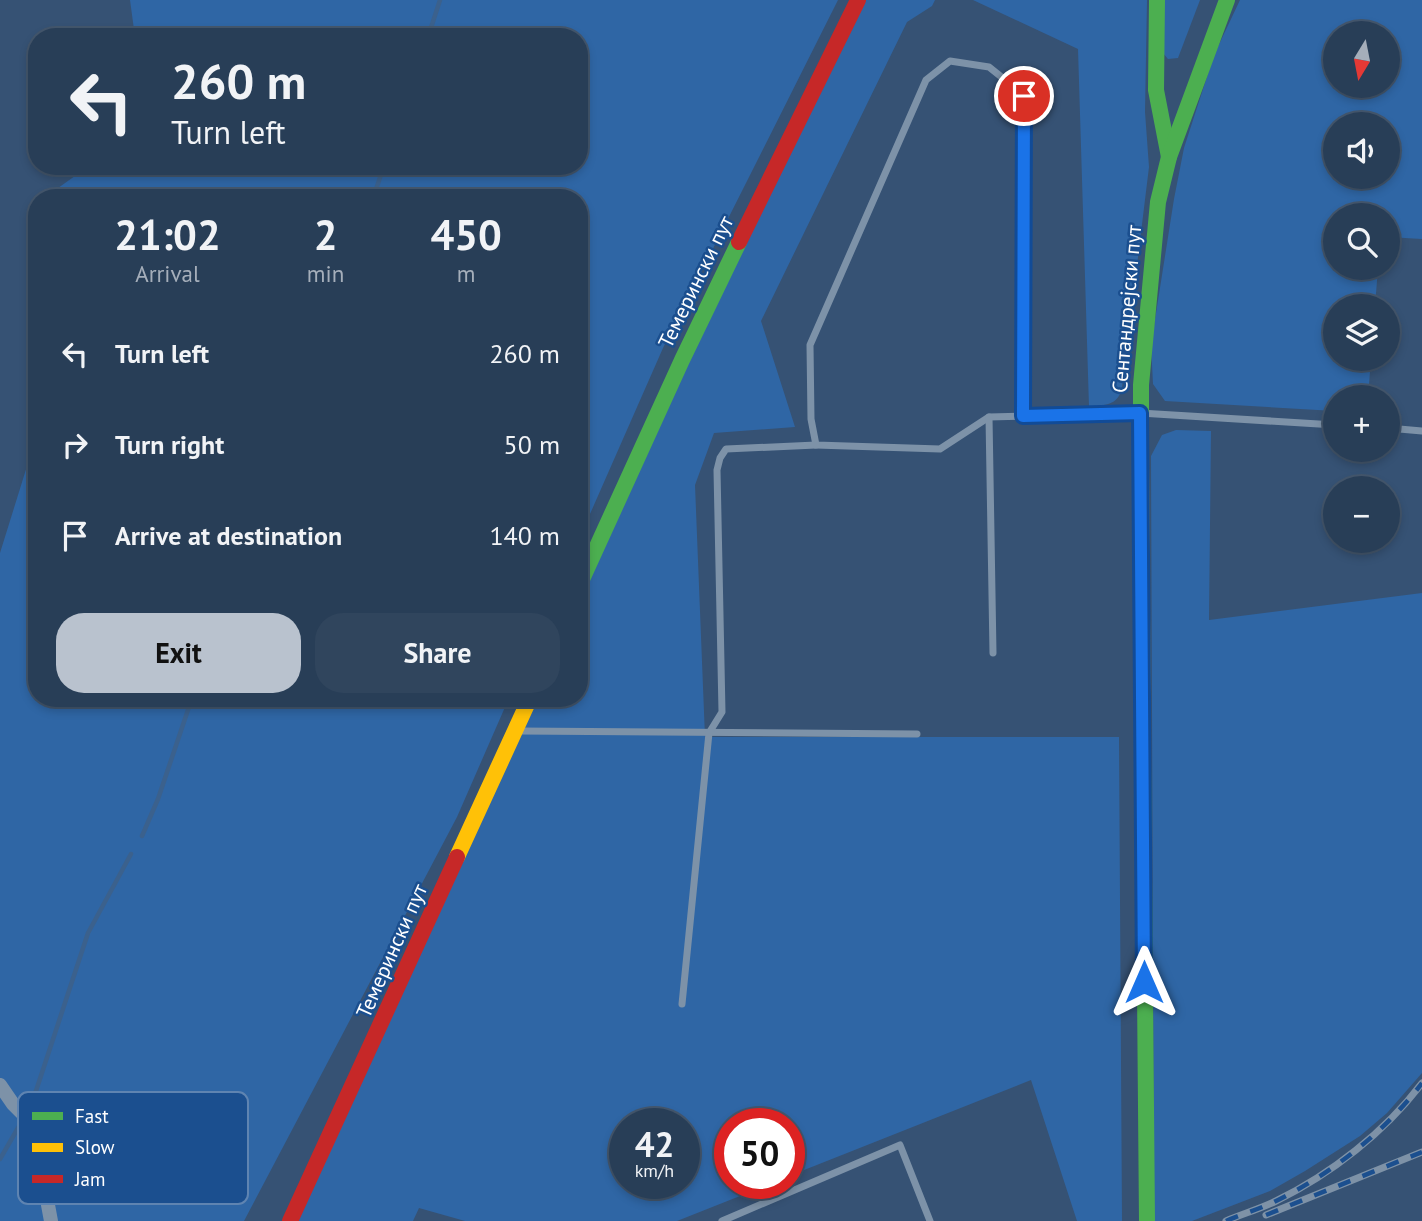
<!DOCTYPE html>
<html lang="en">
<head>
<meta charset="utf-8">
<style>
  :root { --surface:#283e57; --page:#30455d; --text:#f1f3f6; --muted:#a5aeba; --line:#44576d; --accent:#b9c2ce }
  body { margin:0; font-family:"PT Sans",sans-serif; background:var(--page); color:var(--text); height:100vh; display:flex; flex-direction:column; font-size:26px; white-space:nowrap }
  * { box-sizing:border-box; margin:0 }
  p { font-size:23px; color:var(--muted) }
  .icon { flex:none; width:38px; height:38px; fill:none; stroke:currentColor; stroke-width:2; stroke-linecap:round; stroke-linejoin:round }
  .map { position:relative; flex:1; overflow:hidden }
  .sheet { position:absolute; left:28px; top:189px; width:560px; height:518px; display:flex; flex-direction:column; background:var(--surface); border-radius:28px; box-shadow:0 4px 10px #0003,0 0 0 2px var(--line) }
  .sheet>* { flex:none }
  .banner { position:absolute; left:28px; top:28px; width:560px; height:147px; border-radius:28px; box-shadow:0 4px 10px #0003,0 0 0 2px var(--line); background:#283e57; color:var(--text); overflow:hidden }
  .needle { width:46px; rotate:190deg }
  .tools { position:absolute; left:1323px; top:21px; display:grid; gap:14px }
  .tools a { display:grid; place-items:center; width:77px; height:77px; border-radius:50%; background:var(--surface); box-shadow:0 4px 10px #0003,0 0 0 2px var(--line); font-size:35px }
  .speed { position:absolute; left:609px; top:1108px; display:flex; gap:14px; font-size:35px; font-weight:700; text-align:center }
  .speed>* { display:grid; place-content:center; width:91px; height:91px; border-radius:50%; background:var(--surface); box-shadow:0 4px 10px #0003,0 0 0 2px var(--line); line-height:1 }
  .speed small { font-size:18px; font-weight:400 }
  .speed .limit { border:10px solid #d22; background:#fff; color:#111 }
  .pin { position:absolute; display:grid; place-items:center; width:60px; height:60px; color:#fff; margin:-30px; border:4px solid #fff; border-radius:50%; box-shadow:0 2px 7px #0007 }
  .me { position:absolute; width:77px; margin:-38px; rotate:0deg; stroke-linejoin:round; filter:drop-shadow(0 0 5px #0008) }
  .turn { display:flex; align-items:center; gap:24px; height:147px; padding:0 28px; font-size:32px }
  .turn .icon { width:91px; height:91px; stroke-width:2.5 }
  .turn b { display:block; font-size:49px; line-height:60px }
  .eta { display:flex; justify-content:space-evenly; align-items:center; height:119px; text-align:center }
  .eta b { font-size:42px; font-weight:800; line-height:49px }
  .action { display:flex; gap:14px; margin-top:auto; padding:14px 28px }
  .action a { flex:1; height:80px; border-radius:28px; background:var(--accent); color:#111; font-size:28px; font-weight:800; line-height:80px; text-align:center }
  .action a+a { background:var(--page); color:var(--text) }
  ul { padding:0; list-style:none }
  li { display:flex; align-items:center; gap:21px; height:91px; padding:0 28px }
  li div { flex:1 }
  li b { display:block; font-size:26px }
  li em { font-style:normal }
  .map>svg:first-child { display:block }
</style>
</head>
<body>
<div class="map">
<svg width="1422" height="1221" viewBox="0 0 1422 1221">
  <rect width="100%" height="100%" fill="#365274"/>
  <g fill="#2f66a5" fill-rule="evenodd">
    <path d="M 130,0 L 838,0 L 663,348 L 579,539 L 579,198 L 44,198 L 89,166 L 579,166 L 579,37 L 135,37 Z"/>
    <path d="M 856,0 L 935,0 L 932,6 L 907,22 L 761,321 L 795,427 L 714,433 L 695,485 L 705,737 L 1119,737 L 1122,1221 L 1077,1221 L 1031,1080 L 789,1176 L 789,1124 L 730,1124 L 730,1183 L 773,1183 L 677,1221 L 465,1221 L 419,1208 L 413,1221 L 289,1221 L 526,698 L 579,698 L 579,579 ZM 625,1124 L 684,1124 L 684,1183 L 625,1183 Z"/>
    <path d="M 973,0 L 1147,0 L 1145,112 L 1149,167 L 1122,388 C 1118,406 1104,405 1089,407 L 1078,49 Z"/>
    <path d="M 1162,0 L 1200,0 L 1178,58 L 1168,59 L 1162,52 Z"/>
    <path d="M 1240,0 L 1422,0 L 1422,239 L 1388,237 L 1388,215 L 1335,215 L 1335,268 L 1378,268 L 1375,306 L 1335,306 L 1335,359 L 1371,359 L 1368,397 L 1335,397 L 1335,411 L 1165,401 L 1153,384 L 1151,345 L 1174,199 L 1184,148 L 1214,55 ZM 1335,33 L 1388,33 L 1388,86 L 1335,86 ZM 1335,124 L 1388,124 L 1388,177 L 1335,177 Z"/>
    <path d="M 1176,430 L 1211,431 L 1209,620 L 1422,593 L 1422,1073 L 1387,1113 L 1360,1136 L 1305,1171 L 1270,1191 L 1192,1221 L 1154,1221 L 1151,456 L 1162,435 Z"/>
    <path d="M 37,434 L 37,698 L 509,698 L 457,817 L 244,1221 L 0,1221 L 0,553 Z"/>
  </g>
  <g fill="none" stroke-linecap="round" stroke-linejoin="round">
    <g stroke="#3b618d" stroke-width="4.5">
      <path d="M 428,37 L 440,0"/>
      <path d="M 373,198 L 384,166"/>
      <path d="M 142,836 L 158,799 L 192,698"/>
      <path d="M 33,1100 L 88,933 L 131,854"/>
      <path d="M 0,1159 L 22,1121"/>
    </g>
    <g stroke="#7d92a8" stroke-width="7">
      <path d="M 1023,416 L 1025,96 L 989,67 L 950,61 L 926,80 L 810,345 L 811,419 L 816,445 L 940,449 L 989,417 L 1140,413 L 1335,425"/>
      <path d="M 989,417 L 993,653"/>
      <path d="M 1388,428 L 1422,431"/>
      <path d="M 519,731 L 917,734"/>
      <path d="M 682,1004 L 709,733 L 722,712 L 717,470 L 720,458 L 726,449 L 816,445"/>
      <path d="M 722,1221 L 900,1145 L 930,1221"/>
    </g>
    <path stroke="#7d92a8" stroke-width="14" d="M 0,1085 L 13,1104 L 36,1127 L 37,1146 L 51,1221"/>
    <g stroke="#4caf50" stroke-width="16">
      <path d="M 1157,0 L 1156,90 L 1169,157"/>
      <path d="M 1141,467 L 1141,385 L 1158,202 L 1169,157 L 1227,0"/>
      <path d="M 579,586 L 682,360 L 739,242"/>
      <path d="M 1143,763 L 1147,1221"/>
    </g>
    <g stroke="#ffc107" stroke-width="16">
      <path d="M 1141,467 L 1143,763"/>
      <path d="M 457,857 L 530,698"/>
    </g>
    <g stroke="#c62828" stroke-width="16">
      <path d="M 739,242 L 858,0"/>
      <path d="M 290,1221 L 457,857"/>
    </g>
    <defs>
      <g id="rail">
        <path d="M 1266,1215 L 1422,1152"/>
        <path d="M 1226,1221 C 1242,1214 1260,1209 1276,1201 C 1331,1174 1385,1132 1422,1083"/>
      </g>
    </defs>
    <use href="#rail" stroke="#7e92a7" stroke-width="7"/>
    <use href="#rail" stroke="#1b4f8f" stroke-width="4.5" stroke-dasharray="13" stroke-linecap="butt"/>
  </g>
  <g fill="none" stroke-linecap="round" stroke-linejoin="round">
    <defs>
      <path id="route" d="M 1024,96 L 1023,416 L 1140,413 L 1144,982"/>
    </defs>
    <use href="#route" stroke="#114b97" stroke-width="18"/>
    <use href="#route" stroke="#1a73e8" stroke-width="12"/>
  </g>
  <g text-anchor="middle" stroke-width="5" stroke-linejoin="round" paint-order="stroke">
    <g font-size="21" fill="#fff" stroke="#1b4f8f">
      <text transform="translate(696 282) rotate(-64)" y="7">Темерински пут</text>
      <text transform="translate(1127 309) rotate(-85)" y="7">Сентандрејски пут</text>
      <text transform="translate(392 951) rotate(-66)" y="7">Темерински пут</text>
    </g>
  </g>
  <rect x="18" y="1092" width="230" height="112" rx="10" fill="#1b4f8f" stroke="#5f84b1" stroke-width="2"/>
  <rect x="32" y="1112" width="31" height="8" fill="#4caf50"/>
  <rect x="32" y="1143" width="31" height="9" fill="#ffc107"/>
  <rect x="32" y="1175" width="31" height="8" fill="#c62828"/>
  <g font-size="19" fill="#fff">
    <text x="75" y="1123">Fast</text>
    <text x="75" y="1154">Slow</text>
    <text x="75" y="1186">Jam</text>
  </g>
</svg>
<div class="tools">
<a><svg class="needle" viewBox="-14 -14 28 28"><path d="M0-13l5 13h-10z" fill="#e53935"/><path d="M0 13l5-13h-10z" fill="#a5aeba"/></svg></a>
<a><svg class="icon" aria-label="sound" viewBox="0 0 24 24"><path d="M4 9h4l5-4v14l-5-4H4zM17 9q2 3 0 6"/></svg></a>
<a><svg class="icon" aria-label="search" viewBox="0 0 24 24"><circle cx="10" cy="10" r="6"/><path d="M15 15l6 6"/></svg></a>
<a><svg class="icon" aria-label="layers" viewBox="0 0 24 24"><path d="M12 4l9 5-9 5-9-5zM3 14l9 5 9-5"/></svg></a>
<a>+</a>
<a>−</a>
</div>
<div class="speed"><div>42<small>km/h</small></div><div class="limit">50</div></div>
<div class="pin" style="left:1024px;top:96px;background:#d93025"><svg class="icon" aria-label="arrive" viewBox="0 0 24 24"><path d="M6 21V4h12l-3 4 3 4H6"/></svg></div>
<svg class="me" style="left:1144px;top:982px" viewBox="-20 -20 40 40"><path d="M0-17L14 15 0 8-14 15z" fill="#1a73e8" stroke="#fff" stroke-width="4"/></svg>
<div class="banner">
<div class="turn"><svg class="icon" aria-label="left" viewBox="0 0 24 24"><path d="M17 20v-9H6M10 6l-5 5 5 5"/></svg><div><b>260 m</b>Turn left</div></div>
</div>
<section class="sheet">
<div class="eta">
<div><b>21:02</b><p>Arrival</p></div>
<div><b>2</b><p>min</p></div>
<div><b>450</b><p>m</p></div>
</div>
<ul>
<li><svg class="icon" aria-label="left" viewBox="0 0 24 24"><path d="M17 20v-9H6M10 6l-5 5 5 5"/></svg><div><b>Turn left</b></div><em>260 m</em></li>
<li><svg class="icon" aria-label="right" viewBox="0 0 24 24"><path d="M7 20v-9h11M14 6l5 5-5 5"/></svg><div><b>Turn right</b></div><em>50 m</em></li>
<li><svg class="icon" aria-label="arrive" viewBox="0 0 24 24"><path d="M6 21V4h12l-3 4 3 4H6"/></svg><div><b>Arrive at destination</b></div><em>140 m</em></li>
</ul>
<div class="action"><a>Exit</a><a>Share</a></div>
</section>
</div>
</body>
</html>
